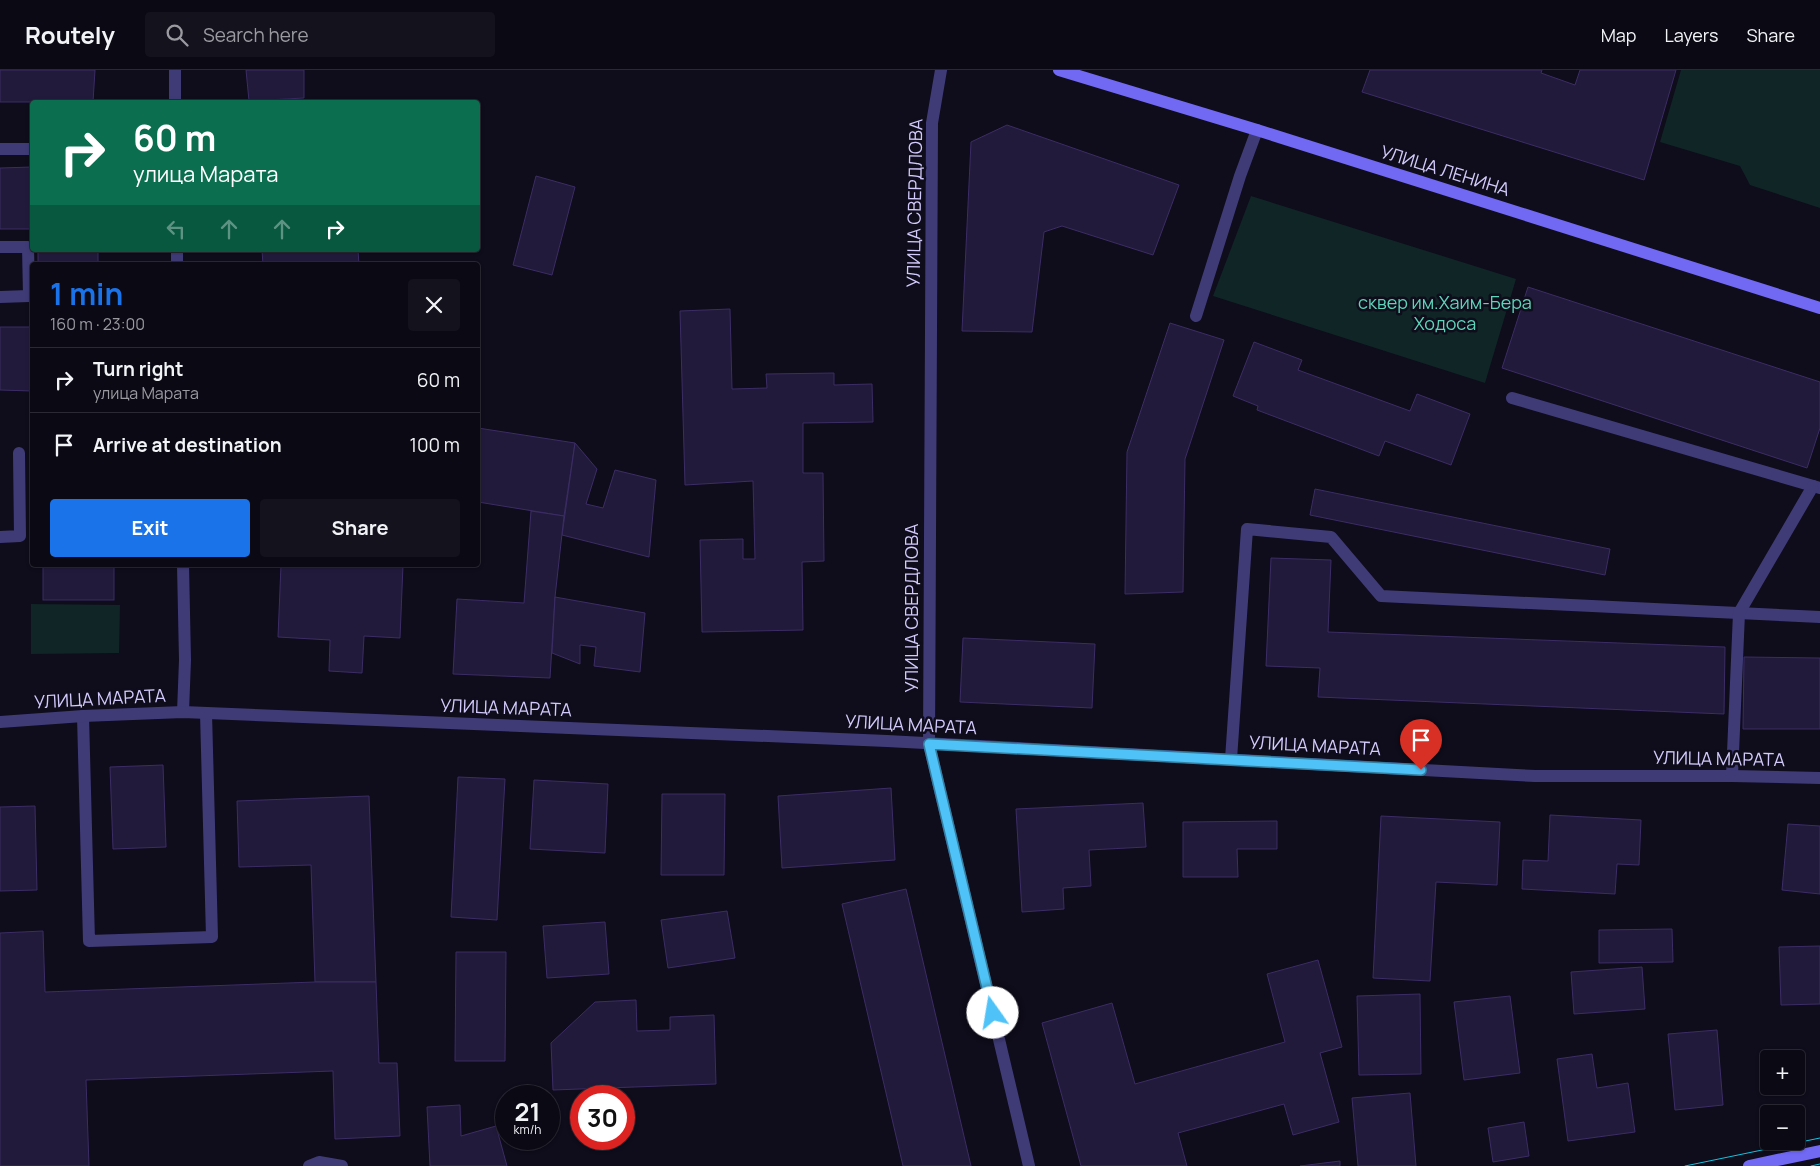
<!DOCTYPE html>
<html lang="en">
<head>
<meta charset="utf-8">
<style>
  :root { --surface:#0b0914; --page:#14121d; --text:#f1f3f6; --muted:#9a9aa0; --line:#2b2a34; --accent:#1a73e8 }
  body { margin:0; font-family:Manrope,sans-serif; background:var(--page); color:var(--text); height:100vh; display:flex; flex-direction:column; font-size:19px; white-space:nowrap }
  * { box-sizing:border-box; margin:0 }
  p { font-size:16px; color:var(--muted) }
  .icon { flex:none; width:28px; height:28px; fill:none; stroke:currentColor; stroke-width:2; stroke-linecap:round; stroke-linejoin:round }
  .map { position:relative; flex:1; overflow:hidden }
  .side { position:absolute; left:30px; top:192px; width:450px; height:305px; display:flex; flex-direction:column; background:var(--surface); border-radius:5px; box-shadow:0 1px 4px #0004,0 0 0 1px var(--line) }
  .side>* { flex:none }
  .top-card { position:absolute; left:30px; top:30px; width:450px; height:152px; border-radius:5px; box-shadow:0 1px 4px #0004,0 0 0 1px var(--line); background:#0b6e4f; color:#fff; overflow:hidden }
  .tools { position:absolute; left:1760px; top:980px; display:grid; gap:10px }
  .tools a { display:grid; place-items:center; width:45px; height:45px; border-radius:5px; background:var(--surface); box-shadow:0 1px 4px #0004,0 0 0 1px var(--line); font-size:25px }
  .speed { position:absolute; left:495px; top:1015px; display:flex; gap:10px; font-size:25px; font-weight:700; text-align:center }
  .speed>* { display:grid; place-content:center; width:65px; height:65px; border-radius:50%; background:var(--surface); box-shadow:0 1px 4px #0004,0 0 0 1px var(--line); line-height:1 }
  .speed small { font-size:12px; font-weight:400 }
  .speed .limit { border:8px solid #d22; background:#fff; color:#111 }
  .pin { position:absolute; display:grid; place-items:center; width:42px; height:42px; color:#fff; margin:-51px -21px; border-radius:50% 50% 50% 0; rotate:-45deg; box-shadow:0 0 5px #0007 }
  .pin .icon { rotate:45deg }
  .me { position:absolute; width:55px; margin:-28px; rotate:347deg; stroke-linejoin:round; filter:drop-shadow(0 0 4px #0008) }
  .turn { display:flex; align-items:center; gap:18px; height:105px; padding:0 20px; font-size:22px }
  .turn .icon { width:65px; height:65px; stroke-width:2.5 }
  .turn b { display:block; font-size:35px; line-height:42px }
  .lanes { display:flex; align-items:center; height:48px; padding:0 20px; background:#0003; justify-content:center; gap:25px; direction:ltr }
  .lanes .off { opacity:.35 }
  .round { display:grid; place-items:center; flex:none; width:52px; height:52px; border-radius:5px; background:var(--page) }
  .summary { display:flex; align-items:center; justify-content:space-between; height:85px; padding:0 20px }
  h1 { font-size:30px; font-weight:700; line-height:38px; color:var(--accent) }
  .cta { display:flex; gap:10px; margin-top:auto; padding:10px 20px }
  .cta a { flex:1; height:58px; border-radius:5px; background:var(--accent); color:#fff; font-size:20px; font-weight:700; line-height:58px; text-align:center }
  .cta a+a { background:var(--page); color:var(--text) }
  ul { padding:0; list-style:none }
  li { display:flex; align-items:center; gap:15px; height:65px; padding:0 20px; border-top:1px solid var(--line) }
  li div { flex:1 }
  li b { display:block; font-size:19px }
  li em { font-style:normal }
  header { display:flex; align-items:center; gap:30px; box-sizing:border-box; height:70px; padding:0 25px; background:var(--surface); border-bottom:1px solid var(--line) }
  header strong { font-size:24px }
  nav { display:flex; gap:28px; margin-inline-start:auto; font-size:18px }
  .search { width:350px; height:45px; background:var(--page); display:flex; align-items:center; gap:12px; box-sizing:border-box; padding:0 18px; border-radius:5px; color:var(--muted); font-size:19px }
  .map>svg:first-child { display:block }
</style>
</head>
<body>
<header>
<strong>Routely</strong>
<div class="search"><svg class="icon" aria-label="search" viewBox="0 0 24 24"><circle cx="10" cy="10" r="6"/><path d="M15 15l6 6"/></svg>Search here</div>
<nav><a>Map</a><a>Layers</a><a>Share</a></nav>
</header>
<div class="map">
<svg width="1820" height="1096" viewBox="0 0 1820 1096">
  <rect width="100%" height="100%" fill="#0f0c1b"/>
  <g fill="#102525">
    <path d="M 1681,0 L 1820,0 L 1820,138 L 1750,115 L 1740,96 L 1660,72 Z"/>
    <path d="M 1251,126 L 1516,209 L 1485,313 L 1213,226 Z"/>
    <path d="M 31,534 L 120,535 L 119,583 L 31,584 Z"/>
  </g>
  <g fill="#221a3b" stroke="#3b2d65">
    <path d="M 0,0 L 95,0 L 93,32 L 0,32 Z"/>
    <path d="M 246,0 L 304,0 L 304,28 L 249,31 Z"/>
    <path d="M 1370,0 L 1542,0 L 1541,3 L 1575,15 L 1580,0 L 1676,0 L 1644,110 L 1362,22 Z"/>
    <path d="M 1007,55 L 1179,115 L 1153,185 L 1062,156 L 1044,162 L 1032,262 L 962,261 L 971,72 Z"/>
    <path d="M 32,97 L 32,159 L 0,159 L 0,98 Z"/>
    <path d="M 536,106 L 575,117 L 552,205 L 513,195 Z"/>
    <rect x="38" y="180" width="60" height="15"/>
    <path d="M 262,180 L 358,180 L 359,195 L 263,195 Z"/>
    <path d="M 1528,217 L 1820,312 L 1820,358 L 1807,398 L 1502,298 Z"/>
    <path d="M 730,239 L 732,319 L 767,318 L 766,304 L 834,303 L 834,315 L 872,314 L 873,352 L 803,353 L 803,403 L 823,403 L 824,491 L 802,492 L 803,560 L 702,562 L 700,470 L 743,469 L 743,489 L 755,489 L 753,411 L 685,415 L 680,241 Z"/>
    <path d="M 1170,253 L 1224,270 L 1185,389 L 1183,522 L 1125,524 L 1127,382 Z"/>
    <path d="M 0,257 L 32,257 L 32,321 L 0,320 Z"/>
    <path d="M 1254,272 L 1302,290 L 1298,300 L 1410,341 L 1417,324 L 1470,344 L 1451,395 L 1385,371 L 1379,386 L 1257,340 L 1258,336 L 1233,326 Z"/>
    <path d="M 478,358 L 575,373 L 564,446 L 478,432 Z"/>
    <path d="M 575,373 L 597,399 L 586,434 L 603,438 L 615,400 L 656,410 L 649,487 L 562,465 Z"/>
    <path d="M 1315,419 L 1610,479 L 1605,505 L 1310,445 Z"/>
    <path d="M 531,441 L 564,446 L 555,527 L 550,608 L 453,604 L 457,529 L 524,533 Z"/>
    <path d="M 1271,488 L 1331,490 L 1328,562 L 1725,577 L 1724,644 L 1318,627 L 1320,598 L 1266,596 Z"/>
    <rect x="43" y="495" width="71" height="35"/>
    <path d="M 281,495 L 403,495 L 400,568 L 364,566 L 362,603 L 329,601 L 330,570 L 278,567 Z"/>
    <path d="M 555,527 L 645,543 L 640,602 L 594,596 L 596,577 L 580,575 L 580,594 L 552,583 Z"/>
    <path d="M 963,568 L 1095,574 L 1092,638 L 960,632 Z"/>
    <path d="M 1744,587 L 1820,588 L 1820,659 L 1743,659 Z"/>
    <path d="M 163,695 L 166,777 L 113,779 L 110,697 Z"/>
    <path d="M 458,707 L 505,709 L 497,850 L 451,847 Z"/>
    <path d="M 534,710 L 608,714 L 605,783 L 530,779 Z"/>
    <path d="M 891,718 L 895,790 L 782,798 L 778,726 Z"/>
    <path d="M 662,724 L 725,724 L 724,805 L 661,805 Z"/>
    <path d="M 369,726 L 376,912 L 315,912 L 311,795 L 239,797 L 237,731 Z"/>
    <path d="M 1143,733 L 1146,777 L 1089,780 L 1091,816 L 1063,818 L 1064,839 L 1022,842 L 1016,739 Z"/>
    <path d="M 35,736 L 37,820 L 0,821 L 0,737 Z"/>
    <path d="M 1550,745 L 1641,750 L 1639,795 L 1617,794 L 1615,824 L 1522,819 L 1523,790 L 1548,791 Z"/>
    <path d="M 1381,746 L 1500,752 L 1497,815 L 1436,812 L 1430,911 L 1373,908 Z"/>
    <path d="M 1277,751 L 1277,779 L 1237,779 L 1238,807 L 1183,807 L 1183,752 Z"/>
    <path d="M 1788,754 L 1820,756 L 1820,824 L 1782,820 Z"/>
    <path d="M 906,819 L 971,1096 L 903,1096 L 842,834 Z"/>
    <path d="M 727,841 L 735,888 L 668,898 L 661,850 Z"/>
    <path d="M 605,852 L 609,904 L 547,908 L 543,856 Z"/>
    <path d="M 1672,859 L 1673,892 L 1599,893 L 1599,860 Z"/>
    <path d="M 43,861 L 45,922 L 315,912 L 376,912 L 379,993 L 397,993 L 400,1066 L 335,1069 L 333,1001 L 86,1010 L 89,1096 L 0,1096 L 0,863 Z"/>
    <path d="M 1820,876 L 1820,934 L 1781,935 L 1779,877 Z"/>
    <path d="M 456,882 L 506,882 L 505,991 L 455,991 Z"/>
    <path d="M 1318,890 L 1342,977 L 1320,983 L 1339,1052 L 1293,1065 L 1284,1034 L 1178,1063 L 1187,1096 L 1081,1096 L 1042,953 L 1112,933 L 1135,1014 L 1285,972 L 1267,904 Z"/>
    <path d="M 1642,897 L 1645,939 L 1574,944 L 1571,902 Z"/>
    <path d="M 1420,924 L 1421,1004 L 1359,1005 L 1357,926 Z"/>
    <path d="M 1510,926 L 1520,1003 L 1464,1010 L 1454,932 Z"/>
    <path d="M 636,930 L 637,961 L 670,960 L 670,947 L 714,945 L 716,1014 L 553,1020 L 551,973 L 595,932 Z"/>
    <path d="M 1717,960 L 1723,1035 L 1675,1040 L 1668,964 Z"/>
    <path d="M 1592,984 L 1597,1018 L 1628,1013 L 1635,1062 L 1568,1071 L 1557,989 Z"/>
    <path d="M 1410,1023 L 1416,1096 L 1358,1096 L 1352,1028 Z"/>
    <path d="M 460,1035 L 461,1066 L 496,1056 L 507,1096 L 430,1096 L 427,1037 Z"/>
    <path d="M 1524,1052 L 1529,1086 L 1493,1092 L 1488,1058 Z"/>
    <path d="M 1340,1091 L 1340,1096 L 1300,1096 Z"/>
  </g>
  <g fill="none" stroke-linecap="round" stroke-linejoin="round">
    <g stroke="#3f3b77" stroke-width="12">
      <path d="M 0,79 L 32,79"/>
      <path d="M 0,177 L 28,177 L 29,226 L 0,227"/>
      <path d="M 1196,246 L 1240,106 L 1257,60"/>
      <path d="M 1512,328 L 1820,418"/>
      <path d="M 0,467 L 20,466 L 19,383"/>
      <path d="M 83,646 L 89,871 L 212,867 L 206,643"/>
      <path d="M 1231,689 L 1247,459 L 1331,467 L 1381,526 L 1820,547"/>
      <path d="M 1732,706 L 1739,543 L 1813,416"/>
      <path d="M 309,1096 L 319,1092 L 342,1096"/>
    </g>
    <g stroke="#3f3b77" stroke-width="12">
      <path d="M 941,0 L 932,53 L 929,674 L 1029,1096"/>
      <path d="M 175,32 L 175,0"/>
      <path d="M 177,180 L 177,195"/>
      <path d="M 183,642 L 185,590 L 183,495"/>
    </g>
    <path stroke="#3f3b77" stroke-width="12" d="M 0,652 L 83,646 L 183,642 L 887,671 L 1535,706 L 1732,706 L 1820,708"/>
    <g stroke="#7168f4" stroke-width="12">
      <path d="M 1059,0 L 1257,60 L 1820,238"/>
      <path d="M 1749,1096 L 1820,1081"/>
    </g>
    <g stroke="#10c5e1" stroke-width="1">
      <path d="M 1685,1096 L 1820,1068"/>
      <path d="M 1811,1096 L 1820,1094"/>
    </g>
  </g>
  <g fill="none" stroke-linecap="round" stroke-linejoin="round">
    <defs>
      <path id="route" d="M 993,943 L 929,674 L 1421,700"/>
    </defs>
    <use href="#route" stroke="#337fa1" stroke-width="12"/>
    <use href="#route" stroke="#4fc3f7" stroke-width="9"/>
  </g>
  <g text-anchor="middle" stroke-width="5" stroke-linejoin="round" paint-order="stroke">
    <g font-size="18" fill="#d2cafb" stroke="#0f0c1b">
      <text transform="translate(1445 101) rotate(17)" y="6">УЛИЦА ЛЕНИНА</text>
      <text transform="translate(915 133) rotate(-89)" y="6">УЛИЦА СВЕРДЛОВА</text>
      <text transform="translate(912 538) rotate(-90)" y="6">УЛИЦА СВЕРДЛОВА</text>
      <text transform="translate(100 629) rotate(-3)" y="6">УЛИЦА МАРАТА</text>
      <text transform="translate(506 638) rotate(2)" y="6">УЛИЦА МАРАТА</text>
      <text transform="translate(911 655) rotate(3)" y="6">УЛИЦА МАРАТА</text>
      <text transform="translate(1315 676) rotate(3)" y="6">УЛИЦА МАРАТА</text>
      <text transform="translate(1719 689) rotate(1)" y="6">УЛИЦА МАРАТА</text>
    </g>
    <g font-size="18" fill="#5dd5bb" stroke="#0f0c1b">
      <text x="1445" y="239">сквер им.Хаим-Бера<tspan x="1445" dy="21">Ходоса</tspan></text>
    </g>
  </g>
</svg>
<div class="tools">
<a>+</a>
<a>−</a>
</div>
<div class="speed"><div>21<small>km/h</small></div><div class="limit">30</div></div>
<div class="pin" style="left:1421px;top:700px;background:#d93025"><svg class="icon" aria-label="arrive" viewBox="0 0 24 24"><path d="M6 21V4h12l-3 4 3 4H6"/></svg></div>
<svg class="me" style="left:993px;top:943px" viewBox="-20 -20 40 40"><circle r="19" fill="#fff"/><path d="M0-13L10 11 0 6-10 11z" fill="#4fc3f7"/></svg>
<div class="top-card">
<div class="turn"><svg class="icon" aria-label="right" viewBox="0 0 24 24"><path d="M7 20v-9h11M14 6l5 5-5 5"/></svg><div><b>60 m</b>улица Марата</div></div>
<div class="lanes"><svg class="icon off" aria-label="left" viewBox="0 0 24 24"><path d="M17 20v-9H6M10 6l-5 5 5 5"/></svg><svg class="icon off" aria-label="ahead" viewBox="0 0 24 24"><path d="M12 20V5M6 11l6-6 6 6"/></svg><svg class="icon off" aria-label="ahead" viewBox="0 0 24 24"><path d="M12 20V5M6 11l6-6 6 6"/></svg><svg class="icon" aria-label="right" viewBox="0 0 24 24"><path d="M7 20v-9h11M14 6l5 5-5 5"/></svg></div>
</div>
<section class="side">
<div class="summary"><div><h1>1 min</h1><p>160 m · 23:00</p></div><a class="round"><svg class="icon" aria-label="close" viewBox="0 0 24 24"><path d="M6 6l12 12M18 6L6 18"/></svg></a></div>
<ul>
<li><svg class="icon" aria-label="right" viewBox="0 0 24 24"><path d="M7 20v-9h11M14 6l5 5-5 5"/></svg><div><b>Turn right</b><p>улица Марата</p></div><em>60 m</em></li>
<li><svg class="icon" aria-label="arrive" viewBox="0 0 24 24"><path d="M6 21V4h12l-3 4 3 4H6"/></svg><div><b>Arrive at destination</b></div><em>100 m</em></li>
</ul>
<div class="cta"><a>Exit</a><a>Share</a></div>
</section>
</div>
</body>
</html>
